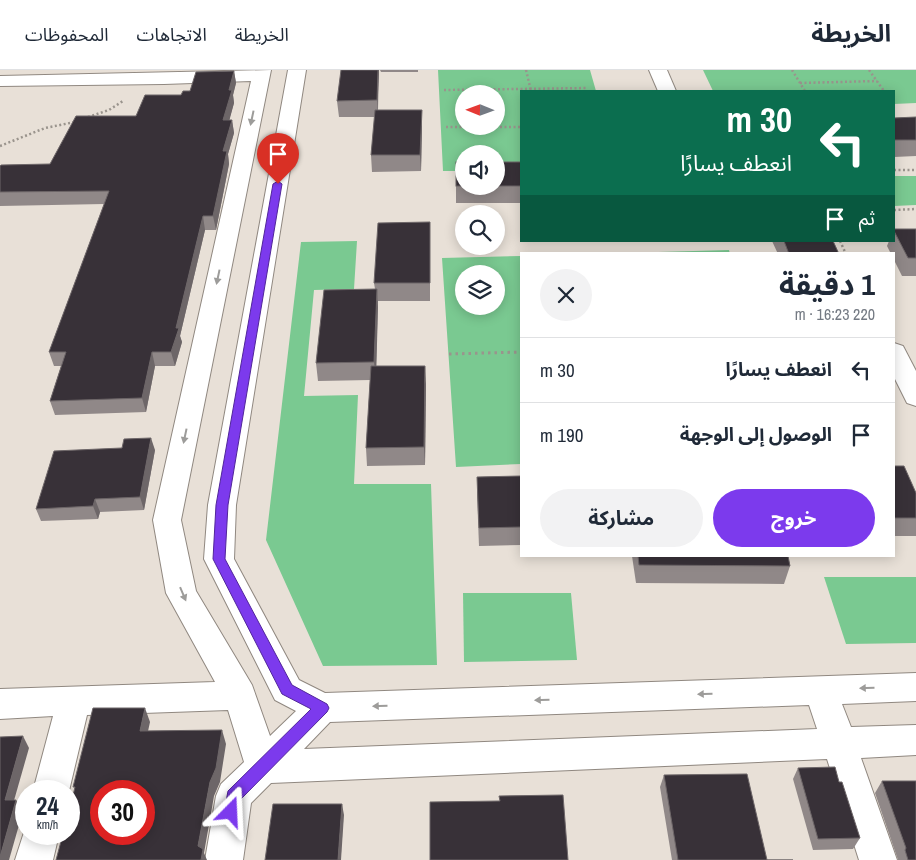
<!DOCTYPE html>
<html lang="ar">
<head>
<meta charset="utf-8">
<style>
  :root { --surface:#fff; --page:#f2f2f3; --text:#1f2937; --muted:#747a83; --line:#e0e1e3; --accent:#7c3aed }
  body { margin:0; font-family:"Archivo Narrow","Noto Sans Arabic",sans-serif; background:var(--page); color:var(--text); direction:rtl; height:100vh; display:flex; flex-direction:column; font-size:19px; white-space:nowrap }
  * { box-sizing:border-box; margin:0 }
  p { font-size:16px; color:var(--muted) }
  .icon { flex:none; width:28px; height:28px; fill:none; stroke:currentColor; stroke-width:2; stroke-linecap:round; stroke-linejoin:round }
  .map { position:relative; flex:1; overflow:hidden; direction:ltr }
  .panel { position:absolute; left:520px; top:182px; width:375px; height:305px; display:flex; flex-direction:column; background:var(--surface); border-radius:0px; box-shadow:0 2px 12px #0003; direction:rtl }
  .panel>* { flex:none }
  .hud { position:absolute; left:520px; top:20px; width:375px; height:152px; border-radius:0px; box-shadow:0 2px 12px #0003; direction:rtl; background:#0b6e4f; color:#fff; overflow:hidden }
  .needle { width:32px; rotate:271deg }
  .fabs { position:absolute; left:455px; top:15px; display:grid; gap:10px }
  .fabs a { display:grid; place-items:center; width:50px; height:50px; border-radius:50%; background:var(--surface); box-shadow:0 2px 12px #0003; font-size:25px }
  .speed { position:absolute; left:15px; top:710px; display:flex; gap:10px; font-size:25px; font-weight:700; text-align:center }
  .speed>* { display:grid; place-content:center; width:65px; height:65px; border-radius:50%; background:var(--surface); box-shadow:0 2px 12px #0003; line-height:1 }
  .speed small { font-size:12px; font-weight:400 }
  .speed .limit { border:8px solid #d22; background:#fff; color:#111 }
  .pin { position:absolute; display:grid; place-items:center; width:42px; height:42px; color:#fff; margin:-51px -21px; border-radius:50% 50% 50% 0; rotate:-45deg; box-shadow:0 0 5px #0007 }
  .pin .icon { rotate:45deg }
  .me { position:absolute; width:55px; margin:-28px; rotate:21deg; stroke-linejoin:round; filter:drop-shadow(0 0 4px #0008) }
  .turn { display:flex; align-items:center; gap:18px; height:105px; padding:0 20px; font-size:22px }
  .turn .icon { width:65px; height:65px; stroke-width:2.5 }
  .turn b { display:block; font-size:35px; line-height:42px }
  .then { display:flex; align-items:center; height:48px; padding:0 20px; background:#0003; gap:10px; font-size:19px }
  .round { display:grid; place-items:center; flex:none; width:52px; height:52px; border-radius:26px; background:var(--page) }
  .summary { display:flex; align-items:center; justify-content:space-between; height:85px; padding:0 20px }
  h1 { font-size:30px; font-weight:700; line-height:38px }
  .primary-button { display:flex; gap:10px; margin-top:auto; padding:10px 20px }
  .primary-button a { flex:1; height:58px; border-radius:30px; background:var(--accent); color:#fff; font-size:20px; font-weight:700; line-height:58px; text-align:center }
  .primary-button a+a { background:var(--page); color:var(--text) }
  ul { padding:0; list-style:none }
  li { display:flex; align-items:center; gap:15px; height:65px; padding:0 20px; border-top:1px solid var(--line) }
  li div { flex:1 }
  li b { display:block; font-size:19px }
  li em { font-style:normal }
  header { display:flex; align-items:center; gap:30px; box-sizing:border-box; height:70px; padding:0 25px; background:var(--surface); border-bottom:1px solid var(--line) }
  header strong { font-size:24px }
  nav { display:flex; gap:28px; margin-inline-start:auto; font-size:18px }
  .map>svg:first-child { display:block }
</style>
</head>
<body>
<header>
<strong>الخريطة</strong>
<nav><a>الخريطة</a><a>الاتجاهات</a><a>المحفوظات</a></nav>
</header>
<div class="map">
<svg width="916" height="790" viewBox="0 0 916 790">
  <rect width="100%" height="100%" fill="#e8e0d7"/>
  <g fill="#7ac991" fill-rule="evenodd">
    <path d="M 438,0 L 590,0 L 596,21 L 521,21 L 521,100 L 496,100 L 496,84 L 464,84 L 464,101 L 443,101 ZM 464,24 L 496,24 L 496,56 L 464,56 Z"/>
    <path d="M 703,0 L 916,0 L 916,33 L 894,34 L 894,21 L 713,21 Z"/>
    <path d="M 894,106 L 916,106 L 916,135 L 894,136 Z"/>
    <path d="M 357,171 L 354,219 L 314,220 L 304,326 L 358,325 L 354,414 L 431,414 L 437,595 L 323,596 L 266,470 L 301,172 Z"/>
    <path d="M 729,180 L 730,184 L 588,184 Z"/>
    <path d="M 521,186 L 521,394 L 456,397 L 442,188 ZM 464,204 L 496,204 L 496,236 L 464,236 Z"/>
    <path d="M 824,507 L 916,507 L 916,573 L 846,574 Z"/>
    <path d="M 463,523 L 571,523 L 577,590 L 464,592 Z"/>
  </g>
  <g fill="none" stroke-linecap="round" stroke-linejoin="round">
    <defs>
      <g id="minor">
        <path d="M 271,0 L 181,450 L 196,521 L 252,615 L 270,666 L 296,641 L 275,630 L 204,489 L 208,435 L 288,0 L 306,0 L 236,435 L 234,489 L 299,610 L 325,623 L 916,603 L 916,631 L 842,634 L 851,657 L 916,655 L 916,685 L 861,688 L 897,790 L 859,790 L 827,689 L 271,713 L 251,733 L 243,790 L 205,790 L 216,726 L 221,714 L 244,692 L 228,640 L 87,645 L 69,721 L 33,721 L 53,646 L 0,649 L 0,619 L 215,612 L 166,523 L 153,450 L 251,11 L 164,14 L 0,16 L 0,6 ZM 809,635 L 817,659 L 304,679 L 330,652 Z"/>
        <path d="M 649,0 L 667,0 L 676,21 L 658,21 Z"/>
        <path d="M 894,273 L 903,276 L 916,301 L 916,336 L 907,333 L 894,307 Z"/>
        <path d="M 26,756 L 26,764 L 59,764 L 53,790 L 15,790 Z"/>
      </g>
    </defs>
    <use href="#minor" stroke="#908880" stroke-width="2"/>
    <g stroke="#9a948d" stroke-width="2.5" stroke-dasharray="2 2.5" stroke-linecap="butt">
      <path d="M 526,0 L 531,21"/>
      <path d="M 792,0 L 805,21"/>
      <path d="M 869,0 L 884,21"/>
      <path d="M 800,13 L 877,11"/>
      <path d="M 444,20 L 588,18"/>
      <path d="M 88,47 L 109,40 L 123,31"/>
      <path d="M 446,57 L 521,57"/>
      <path d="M 0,76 L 45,58 L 75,52"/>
      <path d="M 894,100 L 916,100"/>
      <path d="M 894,140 L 916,139"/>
      <path d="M 840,171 L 846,184"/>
    </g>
    <path stroke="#9a948d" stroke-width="3" stroke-dasharray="2.5 4" stroke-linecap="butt" d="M 449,284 L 521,282"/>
    <use href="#minor" fill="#fff" fill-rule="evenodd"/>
  </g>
  <g fill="#908888">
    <path d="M 378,0 L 379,0 L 378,40 L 422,56 L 421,101 L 372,102 L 371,85 L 375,47 L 339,47 L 337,31 Z"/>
    <path d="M 380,0 L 418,0 L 418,2 L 381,2 Z"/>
    <path d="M 234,1 L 236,13 L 233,25 L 234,33 L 229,50 L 232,50 L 234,63 L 228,84 L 229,94 L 216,160 L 205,160 L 180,266 L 182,272 L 175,296 L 155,296 L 146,342 L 55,345 L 50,331 L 61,296 L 54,296 L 49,282 L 104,134 L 0,136 L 0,96 L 50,94 L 136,46 Z"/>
    <path d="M 916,47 L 916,86 L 894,87 L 894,48 Z"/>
    <path d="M 456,92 L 464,92 L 464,116 L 496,116 L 496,92 L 521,92 L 521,133 L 456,133 Z"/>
    <path d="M 430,152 L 430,231 L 378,231 L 376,296 L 426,314 L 425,395 L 367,396 L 366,378 L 370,310 L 318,311 L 316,293 L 375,219 L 374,213 Z"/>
    <path d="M 894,159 L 916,159 L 916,206 L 902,206 L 894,190 L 894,184 L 891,184 L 887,176 L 889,171 L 894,171 Z"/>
    <path d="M 772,171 L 833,171 L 839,184 L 778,184 Z"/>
    <path d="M 155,380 L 144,440 L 100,442 L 98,449 L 41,451 L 36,439 Z"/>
    <path d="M 894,396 L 916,423 L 916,466 L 894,466 Z"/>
    <path d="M 521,406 L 521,475 L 479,476 L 477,425 L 477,407 Z"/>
    <path d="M 632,486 L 788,486 L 790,496 L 784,514 L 636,513 Z"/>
    <path d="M 798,698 L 839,712 L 860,768 L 853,779 L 813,780 L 793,709 Z"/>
    <path d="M 664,705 L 767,790 L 793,790 L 672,790 L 660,717 Z"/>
    <path d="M 882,711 L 916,790 L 898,790 L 875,723 Z"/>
  </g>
  <g fill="#6d6668">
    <path d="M 378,0 L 379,0 L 379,2 L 377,46 L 377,30 Z"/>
    <path d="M 234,1 L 236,13 L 233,25 L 234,33 L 226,63 L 223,50 L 229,20 Z"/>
    <path d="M 422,40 L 422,56 L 421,101 L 420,85 Z"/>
    <path d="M 232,50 L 234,63 L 228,84 L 229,94 L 216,160 L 213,146 L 223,81 Z"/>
    <path d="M 203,146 L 205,160 L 180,266 L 182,272 L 175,296 L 171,282 L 176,258 Z"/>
    <path d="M 377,219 L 378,237 L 376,310 L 374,292 Z"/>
    <path d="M 152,282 L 155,296 L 146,342 L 142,328 Z"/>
    <path d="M 425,296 L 426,314 L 425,395 L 424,377 Z"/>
    <path d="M 151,368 L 155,380 L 144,440 L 140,427 Z"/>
    <path d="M 95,429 L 100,442 L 98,449 L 93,436 Z"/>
    <path d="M 145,638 L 150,652 L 145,675 L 140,661 Z"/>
    <path d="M 222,660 L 226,674 L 220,712 L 214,726 L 204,783 L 207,790 L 201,790 L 198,776 L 210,712 Z"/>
    <path d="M 23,666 L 29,678 L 11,741 L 5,730 Z"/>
    <path d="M 16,730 L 23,741 L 9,790 L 0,790 L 0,787 Z"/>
    <path d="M 342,734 L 344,745 L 341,790 L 338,790 Z"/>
  </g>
  <g fill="#383138" stroke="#6d6668" fill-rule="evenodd">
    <path d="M 341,0 L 378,0 L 377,30 L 337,31 Z"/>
    <path d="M 234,1 L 229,20 L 232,20 L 223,50 L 232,50 L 223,81 L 227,81 L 213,146 L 203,146 L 176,258 L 179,258 L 171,282 L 152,282 L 142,328 L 50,331 L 66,282 L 49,282 L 109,121 L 0,122 L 0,96 L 1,95 L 50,94 L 76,46 L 136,46 L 145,25 L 181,25 L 183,21 L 190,21 L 196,2 Z"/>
    <path d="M 375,40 L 422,40 L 420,85 L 371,85 Z"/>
    <path d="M 916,47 L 916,70 L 894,70 L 894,48 Z"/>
    <rect x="456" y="92" width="8" height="24"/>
    <rect x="496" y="92" width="25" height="24"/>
    <path d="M 430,152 L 430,213 L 374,213 L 378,153 Z"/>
    <path d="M 894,159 L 916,159 L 916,188 L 908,188 L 894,161 Z"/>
    <path d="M 784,171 L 833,171 L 839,184 L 789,184 Z"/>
    <path d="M 377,219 L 374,292 L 316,293 L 324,220 Z"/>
    <path d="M 371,296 L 425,296 L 424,377 L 366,378 Z"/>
    <path d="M 151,368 L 140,427 L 95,429 L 93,436 L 36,439 L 54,381 L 122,378 L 124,369 Z"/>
    <path d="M 894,396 L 904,396 L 916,423 L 916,448 L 894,448 Z"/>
    <path d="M 521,406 L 521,457 L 479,458 L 477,407 Z"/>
    <path d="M 638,486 L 788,486 L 790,496 L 639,495 Z"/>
    <path d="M 93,638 L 145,638 L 140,661 L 222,660 L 216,698 L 210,712 L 198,776 L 203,779 L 201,790 L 56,790 L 63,764 L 69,764 L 69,742 L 75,717 L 73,717 ZM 101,721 L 144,721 L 144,764 L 101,764 Z"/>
    <path d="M 23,666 L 5,730 L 16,730 L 0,787 L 0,667 Z"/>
    <path d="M 835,697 L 839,712 L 842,712 L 860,768 L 818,769 L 798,698 Z"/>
    <path d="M 747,704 L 767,790 L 793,790 L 678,790 L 664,705 Z"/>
    <path d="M 882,711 L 916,711 L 916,790 L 908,790 L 905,780 L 906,778 Z"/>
    <path d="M 563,725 L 568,790 L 430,790 L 430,732 L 500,731 L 499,726 Z"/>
    <path d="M 273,734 L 342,734 L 338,790 L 265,790 Z"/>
  </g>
  <defs><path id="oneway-solid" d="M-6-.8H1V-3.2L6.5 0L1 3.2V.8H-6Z" transform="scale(1.25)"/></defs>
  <g fill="#9d9c9a">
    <use href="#oneway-solid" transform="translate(252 48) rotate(102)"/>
    <use href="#oneway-solid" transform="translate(218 207) rotate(102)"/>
    <use href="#oneway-solid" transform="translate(185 366) rotate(102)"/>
    <use href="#oneway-solid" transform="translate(183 524) rotate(67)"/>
    <use href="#oneway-solid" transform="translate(867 618) rotate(178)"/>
    <use href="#oneway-solid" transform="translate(705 624) rotate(178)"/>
    <use href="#oneway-solid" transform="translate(542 630) rotate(178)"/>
    <use href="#oneway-solid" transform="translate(380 636) rotate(178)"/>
  </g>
  <path fill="#7c3aed" stroke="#51269a" d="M 278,111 L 282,114 L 228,435 L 225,489 L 292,615 L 327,634 L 329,638 L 327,642 L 241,729 L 237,747 L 231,749 L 226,747 L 224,742 L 228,721 L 311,639 L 282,624 L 213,489 L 216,435 L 273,114 Z"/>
</svg>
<div class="fabs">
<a><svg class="needle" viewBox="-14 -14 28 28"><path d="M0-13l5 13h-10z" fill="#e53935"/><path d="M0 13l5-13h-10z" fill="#747a83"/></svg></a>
<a><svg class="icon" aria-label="sound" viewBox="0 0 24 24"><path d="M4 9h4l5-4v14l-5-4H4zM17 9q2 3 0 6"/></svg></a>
<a><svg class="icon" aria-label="search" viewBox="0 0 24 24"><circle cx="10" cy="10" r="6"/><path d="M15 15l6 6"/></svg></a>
<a><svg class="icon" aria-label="layers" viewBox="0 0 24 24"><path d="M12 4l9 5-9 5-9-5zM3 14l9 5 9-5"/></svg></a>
</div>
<div class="speed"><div>24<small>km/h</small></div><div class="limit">30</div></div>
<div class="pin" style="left:278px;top:114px;background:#d93025"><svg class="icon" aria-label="arrive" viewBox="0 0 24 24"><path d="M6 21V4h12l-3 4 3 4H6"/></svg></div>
<svg class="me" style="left:231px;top:742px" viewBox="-20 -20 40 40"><path d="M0-17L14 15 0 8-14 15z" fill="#7c3aed" stroke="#fff" stroke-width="4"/></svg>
<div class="hud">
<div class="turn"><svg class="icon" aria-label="left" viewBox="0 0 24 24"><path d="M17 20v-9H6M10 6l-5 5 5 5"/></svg><div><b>30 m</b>انعطف يسارًا</div></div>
<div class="then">ثم<svg class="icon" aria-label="arrive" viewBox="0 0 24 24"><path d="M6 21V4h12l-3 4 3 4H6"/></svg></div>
</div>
<section class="panel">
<div class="summary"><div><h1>1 دقيقة</h1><p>220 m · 16:23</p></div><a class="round"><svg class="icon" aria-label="close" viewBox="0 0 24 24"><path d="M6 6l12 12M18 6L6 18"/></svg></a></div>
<ul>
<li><svg class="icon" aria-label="left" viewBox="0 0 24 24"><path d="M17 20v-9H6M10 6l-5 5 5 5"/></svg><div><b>انعطف يسارًا</b></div><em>30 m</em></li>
<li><svg class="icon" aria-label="arrive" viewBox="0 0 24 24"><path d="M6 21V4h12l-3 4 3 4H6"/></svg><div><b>الوصول إلى الوجهة</b></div><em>190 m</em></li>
</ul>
<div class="primary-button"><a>خروج</a><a>مشاركة</a></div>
</section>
</div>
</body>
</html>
